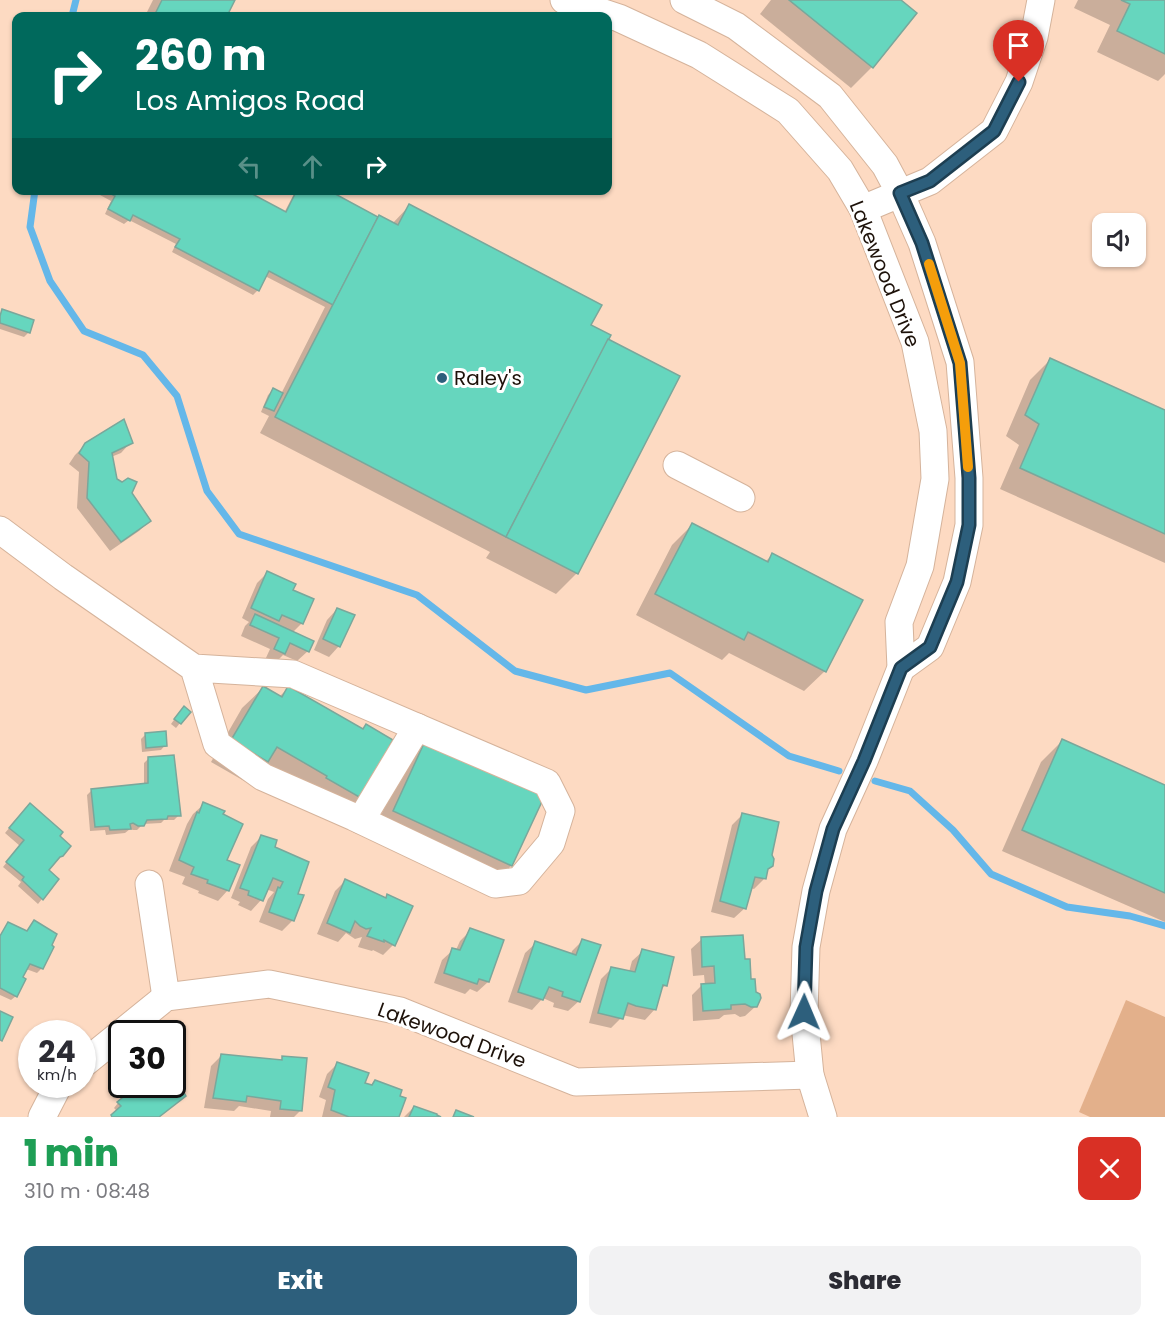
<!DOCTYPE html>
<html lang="en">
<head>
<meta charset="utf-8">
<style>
  :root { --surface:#fff; --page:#f2f2f3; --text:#2b2b33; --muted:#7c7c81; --accent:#2d5f7c }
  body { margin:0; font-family:Poppins,sans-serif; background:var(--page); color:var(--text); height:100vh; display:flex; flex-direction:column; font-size:22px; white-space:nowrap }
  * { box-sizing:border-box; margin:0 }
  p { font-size:20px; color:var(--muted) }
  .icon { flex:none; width:33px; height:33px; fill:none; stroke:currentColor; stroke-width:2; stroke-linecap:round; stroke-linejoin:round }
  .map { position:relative; height:1117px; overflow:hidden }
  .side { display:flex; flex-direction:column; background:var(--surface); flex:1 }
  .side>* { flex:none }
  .banner { position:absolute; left:12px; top:12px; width:600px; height:183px; border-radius:12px; box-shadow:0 2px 4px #0004; background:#00695c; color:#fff; overflow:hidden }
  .fabs { position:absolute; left:1092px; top:213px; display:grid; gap:12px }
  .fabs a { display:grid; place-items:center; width:54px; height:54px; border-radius:12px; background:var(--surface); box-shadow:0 2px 4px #0004; font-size:30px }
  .speed { position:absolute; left:18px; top:1020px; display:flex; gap:12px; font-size:30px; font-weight:700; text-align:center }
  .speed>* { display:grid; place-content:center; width:78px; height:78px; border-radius:50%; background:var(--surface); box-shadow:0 2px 4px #0004; line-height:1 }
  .speed small { font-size:15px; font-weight:400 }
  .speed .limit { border:3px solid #111; border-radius:9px; background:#fff; color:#111 }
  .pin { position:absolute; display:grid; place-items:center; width:51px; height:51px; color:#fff; margin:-62px -26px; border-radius:50% 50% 50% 0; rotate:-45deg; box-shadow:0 0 6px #0007 }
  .pin .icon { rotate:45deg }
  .me { position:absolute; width:66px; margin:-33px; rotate:1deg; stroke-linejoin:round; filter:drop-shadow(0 0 4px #0008) }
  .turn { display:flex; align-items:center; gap:21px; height:126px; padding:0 24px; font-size:27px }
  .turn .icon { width:78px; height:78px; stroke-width:2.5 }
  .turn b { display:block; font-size:42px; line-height:51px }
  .lanes { display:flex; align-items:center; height:57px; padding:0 24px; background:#0003; justify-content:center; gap:30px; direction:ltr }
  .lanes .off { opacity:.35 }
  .round { display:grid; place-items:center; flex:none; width:63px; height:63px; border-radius:12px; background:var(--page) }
  .overview { display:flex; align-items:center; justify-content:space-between; height:102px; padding:0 24px }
  h1 { font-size:36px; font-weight:800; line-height:45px; color:#1e9e55 }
  .primary-button { display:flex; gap:12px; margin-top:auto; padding:12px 24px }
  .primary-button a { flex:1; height:69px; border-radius:12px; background:var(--accent); color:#fff; font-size:24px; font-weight:800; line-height:69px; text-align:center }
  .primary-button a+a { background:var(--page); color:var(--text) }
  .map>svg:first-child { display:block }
</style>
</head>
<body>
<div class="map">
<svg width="1165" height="1117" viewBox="0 0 1165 1117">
  <rect width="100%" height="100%" fill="#fddac2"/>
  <path fill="#e3b08b" d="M 1126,1000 L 1165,1017 L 1165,1117 L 1090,1117 L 1079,1112 Z"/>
  <g fill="#0003">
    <path d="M 153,0 L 233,0 L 225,16 L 145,16 Z"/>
    <path d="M 771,0 L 899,0 L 915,14 L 872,67 L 851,88 L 760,14 Z"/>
    <path d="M 1078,0 L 1165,0 L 1165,74 L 1158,81 L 1097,52 L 1110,25 L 1074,8 Z"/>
    <path d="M 102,190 L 241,190 L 284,213 L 296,190 L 324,190 L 379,218 L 392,224 L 409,206 L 589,326 L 577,573 L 556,594 L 486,558 L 490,552 L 260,433 L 269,416 L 261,412 L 268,395 L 273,390 L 281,394 L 325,307 L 265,276 L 258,290 L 253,295 L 172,252 L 176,244 L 129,220 L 124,224 L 105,214 L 111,201 L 100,195 Z"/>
    <path d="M 3,311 L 29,332 L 24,337 L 0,329 L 0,314 Z"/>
    <path d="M 1051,359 L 1165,412 L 1165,563 L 1000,489 L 1019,445 L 1006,436 L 1030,380 Z"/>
    <path d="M 131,442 L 121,453 L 111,457 L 116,480 L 131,493 L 149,521 L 139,531 L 110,551 L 77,508 L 79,472 L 69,464 L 75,455 L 86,444 Z"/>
    <path d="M 692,525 L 765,562 L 772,555 L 825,671 L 804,691 L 729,653 L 722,660 L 636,615 L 672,545 Z"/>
    <path d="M 267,573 L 291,591 L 302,623 L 292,633 L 308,651 L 297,661 L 283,655 L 274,664 L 265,660 L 270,649 L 241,636 L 245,626 L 249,622 L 242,618 L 257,583 Z"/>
    <path d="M 337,609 L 339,646 L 329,657 L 314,650 L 327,620 Z"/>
    <path d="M 263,688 L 279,697 L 288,688 L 365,796 L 345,817 L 259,769 L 246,782 L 211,762 L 242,708 Z"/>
    <path d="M 179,713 L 180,723 L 176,728 L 171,724 Z"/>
    <path d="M 146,734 L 165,745 L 161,750 L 142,752 L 141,739 Z"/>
    <path d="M 426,741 L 543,795 L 511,866 L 490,886 L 373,832 L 406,762 Z"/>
    <path d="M 1062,741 L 1165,786 L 1165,922 L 1002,851 L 1041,762 Z"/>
    <path d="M 149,758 L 179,815 L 174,820 L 164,820 L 161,823 L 143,824 L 137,830 L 133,830 L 130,829 L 125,833 L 106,835 L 105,830 L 90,831 L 87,795 L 92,790 L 144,785 L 144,763 Z"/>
    <path d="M 204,804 L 225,861 L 228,890 L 218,901 L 198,893 L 199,891 L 182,884 L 185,877 L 169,871 L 187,824 L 193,814 Z"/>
    <path d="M 25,809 L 58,836 L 62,855 L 47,871 L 57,880 L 38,904 L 18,886 L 21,882 L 3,867 L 20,846 L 5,833 Z"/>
    <path d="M 743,814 L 766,870 L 764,879 L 754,889 L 750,888 L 745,908 L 734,918 L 711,912 L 732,825 Z"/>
    <path d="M 261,837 L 273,848 L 296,895 L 302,896 L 292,921 L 282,931 L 259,922 L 268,899 L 274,892 L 266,889 L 261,900 L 251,911 L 238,905 L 240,902 L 231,898 L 251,847 Z"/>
    <path d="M 345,881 L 385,899 L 388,896 L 393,945 L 383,955 L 373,950 L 372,951 L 358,947 L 362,937 L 355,939 L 346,933 L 338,942 L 317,934 L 335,891 Z"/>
    <path d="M 34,922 L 52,947 L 41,969 L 37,973 L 26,969 L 16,996 L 11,1000 L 0,995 L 0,935 L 8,924 L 26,932 Z"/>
    <path d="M 471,930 L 488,982 L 477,992 L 470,989 L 465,994 L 434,983 L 442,960 L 453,950 L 456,950 L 460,941 Z"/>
    <path d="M 702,939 L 743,961 L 756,1006 L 745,1016 L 740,1017 L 735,1014 L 724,1015 L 719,1019 L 693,1021 L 692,995 L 702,985 L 705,985 L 704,975 L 693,976 L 691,949 Z"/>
    <path d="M 583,940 L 579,1001 L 568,1011 L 553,1007 L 554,1003 L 543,998 L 532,1010 L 508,1002 L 525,953 L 536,943 L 571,955 L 572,951 Z"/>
    <path d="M 643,951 L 666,985 L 660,990 L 655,1009 L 645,1020 L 622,1015 L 621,1018 L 611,1028 L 589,1023 L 601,979 L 612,968 L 629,972 L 632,961 Z"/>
    <path d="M 222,1055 L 279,1062 L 283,1058 L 301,1110 L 294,1117 L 270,1117 L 271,1111 L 239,1106 L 234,1111 L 204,1108 L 211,1066 Z"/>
    <path d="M 338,1063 L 364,1083 L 370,1086 L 375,1081 L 398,1117 L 322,1117 L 326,1100 L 319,1097 L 327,1074 Z"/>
    <path d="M 145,1084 L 172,1084 L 158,1117 L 111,1117 L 117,1111 L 114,1108 L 118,1103 L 143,1092 L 148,1088 Z"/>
    <path d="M 414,1107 L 437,1117 L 404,1117 Z"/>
  </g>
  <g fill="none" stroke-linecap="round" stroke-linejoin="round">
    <g stroke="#64b7e9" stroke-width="7">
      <path d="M 72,16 L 76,0"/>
      <path d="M 35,190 L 30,227 L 50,281 L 84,331 L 143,355 L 177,396 L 207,491 L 239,534 L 417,595 L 515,671 L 586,690 L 670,673 L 789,756 L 839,771"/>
      <path d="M 875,781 L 910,791 L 953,830 L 991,874 L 1067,907 L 1130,916 L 1165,926"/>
    </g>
  </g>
  <g fill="#66d6be" stroke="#7aa79b" stroke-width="1.5">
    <path d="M 162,0 L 235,0 L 227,16 L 154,16 Z"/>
    <path d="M 789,0 L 901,0 L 917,13 L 873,68 Z"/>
    <path d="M 1121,0 L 1165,0 L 1165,54 L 1117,31 L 1130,4 Z"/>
    <path d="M 104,190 L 245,190 L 286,212 L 297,190 L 328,190 L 378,217 L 333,305 L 269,271 L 259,291 L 175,247 L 180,239 L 133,215 L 130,221 L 108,209 L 115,196 Z"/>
    <path d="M 409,204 L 602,305 L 591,325 L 611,335 L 506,537 L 275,417 L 378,217 L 379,215 L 398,225 Z"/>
    <path d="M 2,309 L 34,320 L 30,333 L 0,323 L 0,316 Z"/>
    <path d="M 608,339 L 680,376 L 578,574 L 506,537 Z"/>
    <path d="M 1050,358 L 1165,410 L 1165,534 L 1020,468 L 1039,424 L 1025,415 Z"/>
    <path d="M 273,388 L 283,393 L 274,411 L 264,407 Z"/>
    <path d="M 124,419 L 133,443 L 112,453 L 117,479 L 122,482 L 128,478 L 137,482 L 132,493 L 151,521 L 121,542 L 87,498 L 89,462 L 79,453 L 85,443 Z"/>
    <path d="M 692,523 L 768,562 L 772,553 L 863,600 L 826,672 L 748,632 L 744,640 L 655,594 Z"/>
    <path d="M 267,571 L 296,584 L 293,590 L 314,599 L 303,624 L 282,615 L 279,621 L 251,608 Z"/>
    <path d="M 337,608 L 355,615 L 340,647 L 323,639 Z"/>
    <path d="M 255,614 L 314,641 L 309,652 L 290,643 L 285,654 L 274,649 L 279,638 L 250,625 Z"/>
    <path d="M 263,686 L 282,697 L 288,686 L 363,729 L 366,724 L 393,740 L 390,745 L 395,748 L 361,798 L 326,778 L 327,776 L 277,747 L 268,762 L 231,740 Z"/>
    <path d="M 184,706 L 191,712 L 181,724 L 174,719 Z"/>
    <path d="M 166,731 L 167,746 L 146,748 L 145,733 Z"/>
    <path d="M 426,739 L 545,795 L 512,866 L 393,811 Z"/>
    <path d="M 1062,739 L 1165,785 L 1165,893 L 1022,830 Z"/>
    <path d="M 174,755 L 181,816 L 168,816 L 167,819 L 147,820 L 144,826 L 138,826 L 133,823 L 130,824 L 131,829 L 110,830 L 109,826 L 95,827 L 91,789 L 148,783 L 148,757 Z"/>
    <path d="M 203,802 L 225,811 L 223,814 L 243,824 L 227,860 L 240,865 L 229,891 L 207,883 L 208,880 L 191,874 L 194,867 L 179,860 L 197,812 L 199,813 Z"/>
    <path d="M 30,803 L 63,832 L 60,836 L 71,846 L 63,856 L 60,857 L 49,870 L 59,879 L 43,900 L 22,880 L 24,877 L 6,862 L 24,840 L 9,828 Z"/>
    <path d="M 742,813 L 779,822 L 772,855 L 774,859 L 773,866 L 768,869 L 766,879 L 755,877 L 746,909 L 720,901 Z"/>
    <path d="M 261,835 L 277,840 L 275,847 L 309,862 L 298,894 L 304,895 L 294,921 L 269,912 L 278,887 L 280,888 L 283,882 L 273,878 L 263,901 L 248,895 L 249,891 L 240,888 Z"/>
    <path d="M 345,879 L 386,898 L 387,894 L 413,906 L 395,946 L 384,940 L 384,942 L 367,936 L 371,928 L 366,929 L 360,926 L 355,921 L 350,933 L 327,923 Z"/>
    <path d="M 34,920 L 57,934 L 52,945 L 54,947 L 43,969 L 30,964 L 23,977 L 26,979 L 17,997 L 0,988 L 0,936 L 8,922 L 27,931 Z"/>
    <path d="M 470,928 L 504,940 L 489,982 L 479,979 L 477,984 L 444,973 L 452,948 L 460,950 Z"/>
    <path d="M 743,935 L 745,959 L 750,959 L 751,979 L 755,979 L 756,992 L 760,994 L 761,998 L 757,1007 L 751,1007 L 745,1004 L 731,1005 L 731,1009 L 703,1011 L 701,984 L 715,983 L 714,966 L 702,967 L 701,937 Z"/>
    <path d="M 582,939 L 601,945 L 580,1002 L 562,996 L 563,992 L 549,987 L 543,1000 L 518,992 L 535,941 L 576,955 Z"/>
    <path d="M 642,949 L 674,957 L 667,986 L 663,985 L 656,1010 L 636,1006 L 628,1003 L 623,1019 L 598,1013 L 611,967 L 635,972 Z"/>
    <path d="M 0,1011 L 13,1017 L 2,1041 L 0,1040 Z"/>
    <path d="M 221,1054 L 282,1060 L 282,1056 L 307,1058 L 302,1111 L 280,1109 L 281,1101 L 247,1096 L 246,1102 L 213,1098 Z"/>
    <path d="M 337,1062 L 369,1073 L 365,1083 L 372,1085 L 375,1080 L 402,1090 L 400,1096 L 406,1098 L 399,1117 L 349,1117 L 331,1110 L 335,1090 L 328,1087 Z"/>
    <path d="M 172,1072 L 180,1083 L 179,1084 L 186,1096 L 159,1117 L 112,1117 L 111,1115 L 121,1106 L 117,1102 L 133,1089 L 134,1091 L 141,1087 L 143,1090 L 149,1084 L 172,1084 Z"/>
    <path d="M 414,1106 L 437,1114 L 437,1115 L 441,1117 L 409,1117 Z"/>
    <path d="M 456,1110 L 474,1117 L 453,1117 Z"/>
  </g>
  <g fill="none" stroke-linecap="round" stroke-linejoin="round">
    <defs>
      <g id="minor">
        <path d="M 564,0 L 619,18 L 699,55 L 788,111 L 840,170 L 863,209 L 915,342 L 933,431 L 935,479 L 920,566 L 899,622 L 901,668 L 864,761 L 833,829 L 816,891 L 806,947 L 804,1013 L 810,1075 L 823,1117"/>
        <path d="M 684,0 L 736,26 L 830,96 L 885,165 L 900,193 L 922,243 L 960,362 L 969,478 L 969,525 L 957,582 L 930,647 L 901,668"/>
        <path d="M 863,209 L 930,181 L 994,131 L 1019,82 L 1034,37 L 1041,0"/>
        <path d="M 677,465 L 741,498"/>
        <path d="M 0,530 L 63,577 L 194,668 L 293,674 L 547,783 L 561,811 L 551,843 L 519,881 L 495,884 L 354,817 L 263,777 L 217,744 L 194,668"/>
        <path d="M 361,820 L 417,727"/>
        <path d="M 149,884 L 166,997"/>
        <path d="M 82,1065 L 166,997 L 269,984 L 400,1011 L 576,1082 L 810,1075"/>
        <path d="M 42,1117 L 59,1084"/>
      </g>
    </defs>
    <use href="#minor" stroke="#d5b39b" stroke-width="29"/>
    <use href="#minor" stroke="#fff" stroke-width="27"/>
  </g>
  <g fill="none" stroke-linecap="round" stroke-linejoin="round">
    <defs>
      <path id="route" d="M 804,1012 L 806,947 L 816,891 L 833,829 L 864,761 L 901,668 L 930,647 L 957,582 L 969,525 L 969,478 L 960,363 L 922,243 L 900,193 L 930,181 L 994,131 L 1019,82"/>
    </defs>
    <use href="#route" stroke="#1d3e51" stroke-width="15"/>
    <use href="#route" stroke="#2d5f7c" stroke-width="10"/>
    <path stroke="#f59e0b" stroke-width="10" d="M 929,264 L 960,363 L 968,467"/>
  </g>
  <circle fill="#2d5f7c" stroke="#fff" stroke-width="2" cx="442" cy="378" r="6"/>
  <g text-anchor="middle" stroke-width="6" stroke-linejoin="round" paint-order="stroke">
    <g font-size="20" fill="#1d1109" stroke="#fff">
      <text transform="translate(885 274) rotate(68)" y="7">Lakewood Drive</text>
      <text transform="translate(452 1035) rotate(20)" y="7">Lakewood Drive</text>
    </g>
    <g font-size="20" fill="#1d1109" stroke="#fff" text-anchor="start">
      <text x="454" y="385">Raley's</text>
    </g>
  </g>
</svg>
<div class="fabs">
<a><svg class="icon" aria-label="sound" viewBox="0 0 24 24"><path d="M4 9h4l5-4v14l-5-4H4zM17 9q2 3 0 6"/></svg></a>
</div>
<div class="speed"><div>24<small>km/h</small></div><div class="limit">30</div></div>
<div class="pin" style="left:1019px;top:82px;background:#d93025"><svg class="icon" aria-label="arrive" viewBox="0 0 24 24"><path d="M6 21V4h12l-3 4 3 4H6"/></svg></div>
<svg class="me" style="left:804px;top:1012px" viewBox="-20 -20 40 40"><path d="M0-17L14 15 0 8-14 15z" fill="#2d5f7c" stroke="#fff" stroke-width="4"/></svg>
<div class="banner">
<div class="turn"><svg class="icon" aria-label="right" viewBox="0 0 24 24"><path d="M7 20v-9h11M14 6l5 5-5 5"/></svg><div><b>260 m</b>Los Amigos Road</div></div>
<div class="lanes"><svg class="icon off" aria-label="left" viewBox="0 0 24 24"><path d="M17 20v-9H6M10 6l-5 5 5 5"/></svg><svg class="icon off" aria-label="ahead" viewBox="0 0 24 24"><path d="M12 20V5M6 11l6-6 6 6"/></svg><svg class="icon" aria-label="right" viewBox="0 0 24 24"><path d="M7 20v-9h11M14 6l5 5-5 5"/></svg></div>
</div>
</div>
<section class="side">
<div class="overview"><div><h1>1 min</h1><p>310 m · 08:48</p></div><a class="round" style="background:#d93025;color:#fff"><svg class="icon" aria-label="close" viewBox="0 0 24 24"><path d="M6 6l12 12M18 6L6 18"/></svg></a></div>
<div class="primary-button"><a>Exit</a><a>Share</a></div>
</section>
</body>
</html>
